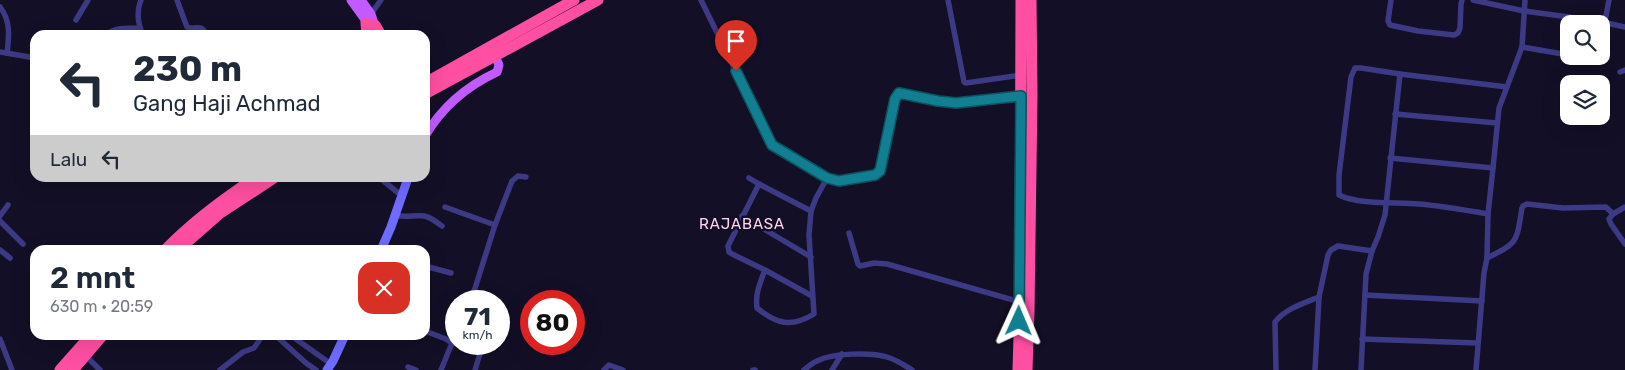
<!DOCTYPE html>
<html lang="id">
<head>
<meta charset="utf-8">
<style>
  :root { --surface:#fff; --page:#f2f2f3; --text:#1f2937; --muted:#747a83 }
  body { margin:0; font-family:Rubik,sans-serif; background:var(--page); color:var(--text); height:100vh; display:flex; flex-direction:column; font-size:19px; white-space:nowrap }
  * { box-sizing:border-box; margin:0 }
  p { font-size:16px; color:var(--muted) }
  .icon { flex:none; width:28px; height:28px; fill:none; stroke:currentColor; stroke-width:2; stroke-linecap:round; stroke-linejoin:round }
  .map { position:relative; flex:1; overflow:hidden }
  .side { position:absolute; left:30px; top:245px; width:400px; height:95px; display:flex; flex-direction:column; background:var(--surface); border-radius:15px; box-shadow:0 5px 20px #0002 }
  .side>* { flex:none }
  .hud { position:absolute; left:30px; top:30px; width:400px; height:152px; border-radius:15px; box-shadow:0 5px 20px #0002; background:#fff; color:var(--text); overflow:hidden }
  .tools { position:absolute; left:1560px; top:15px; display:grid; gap:10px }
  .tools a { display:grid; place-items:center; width:50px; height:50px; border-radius:10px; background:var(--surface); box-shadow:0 5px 20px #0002; font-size:25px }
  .speed { position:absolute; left:445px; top:290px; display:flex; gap:10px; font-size:25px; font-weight:700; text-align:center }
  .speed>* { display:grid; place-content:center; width:65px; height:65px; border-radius:50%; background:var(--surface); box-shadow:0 5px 20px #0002; line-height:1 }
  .speed small { font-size:12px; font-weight:400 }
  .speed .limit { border:8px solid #d22; background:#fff; color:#111 }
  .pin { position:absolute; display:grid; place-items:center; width:42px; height:42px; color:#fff; margin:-51px -21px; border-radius:50% 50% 50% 0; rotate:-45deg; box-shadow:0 0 5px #0007 }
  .pin .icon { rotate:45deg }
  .me { position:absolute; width:55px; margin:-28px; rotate:1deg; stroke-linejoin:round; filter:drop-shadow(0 0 4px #0008) }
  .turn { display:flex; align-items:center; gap:18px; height:105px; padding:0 20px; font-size:22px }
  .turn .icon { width:65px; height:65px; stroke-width:2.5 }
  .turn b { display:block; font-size:35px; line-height:42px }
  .then { display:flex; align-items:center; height:48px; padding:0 20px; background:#0003; gap:10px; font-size:19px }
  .round { display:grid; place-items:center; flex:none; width:52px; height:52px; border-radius:15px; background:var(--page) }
  .headline { display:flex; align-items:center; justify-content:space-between; height:85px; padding:0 20px }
  h1 { font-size:30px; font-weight:600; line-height:38px }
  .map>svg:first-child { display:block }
</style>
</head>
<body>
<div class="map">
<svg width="1625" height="370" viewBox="0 0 1625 370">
  <rect width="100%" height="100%" fill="#130f26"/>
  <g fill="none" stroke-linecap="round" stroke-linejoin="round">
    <g stroke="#3d3a85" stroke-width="5.5">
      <path d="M 141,0 C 136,12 138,24 143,35"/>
      <path d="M 177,0 L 187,27 C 198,31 199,22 207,35"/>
      <path d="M 701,0 L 772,145 L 827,178 L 839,181 L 875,175 L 880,171 L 895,99 L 899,93 L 938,101 L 956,103 L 1021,96"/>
      <path d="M 948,0 L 964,82 L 966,83 L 1021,75"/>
      <path d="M 1391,0 L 1388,21 L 1390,25 L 1418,31 L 1454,35 L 1458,33 L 1460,28 L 1461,4 L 1462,0"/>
      <path d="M 1473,0 L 1524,11 L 1606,22"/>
      <path d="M 1609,0 L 1605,21 L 1607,23 L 1625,27"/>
      <path d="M 0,7 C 11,21 9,37 7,53"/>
      <path d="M 371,14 L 381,0"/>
      <path d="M 76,20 L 88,0"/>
      <path d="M 107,35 C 114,26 130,29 140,28"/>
      <path d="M 1522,47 L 1569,55"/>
      <path d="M 0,52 L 35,58"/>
      <path d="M 1576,56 L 1590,59"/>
      <path d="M 1620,72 L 1625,70"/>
      <path d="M 1395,114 L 1497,123"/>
      <path d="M 1390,158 L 1493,168 L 1499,108 L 1522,47 L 1525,0"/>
      <path d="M 380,178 L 402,196"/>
      <path d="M 749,178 L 759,184"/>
      <path d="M 445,207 L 495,225"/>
      <path d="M 1625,207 L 1613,214 L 1609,219 L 1611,224 L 1625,244"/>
      <path d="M 811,211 L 759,184 L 728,246 L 729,252 L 732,254 L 765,270 L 812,296"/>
      <path d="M 1488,214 C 1465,210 1442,206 1419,204 C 1396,202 1359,205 1339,195 L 1339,175 L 1351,77 L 1355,68 L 1361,68 L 1400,74 L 1507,87"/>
      <path d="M 395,215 C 405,218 414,215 424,216 C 431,217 436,222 442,226"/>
      <path d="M 0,216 L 8,205"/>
      <path d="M 742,216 L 811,257"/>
      <path d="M 0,221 L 23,244"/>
      <path d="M 849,233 L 858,264 L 860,266 L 874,263 L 887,264 L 1020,302"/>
      <path d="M 0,250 L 10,258"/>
      <path d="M 1487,258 C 1519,242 1516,243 1522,208 L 1523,206 L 1527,204 L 1563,208 L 1606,207 L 1613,214"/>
      <path d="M 425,266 L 451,273"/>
      <path d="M 765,270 C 760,283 755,294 757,308 C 777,324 791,328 814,314 L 809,235 L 811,211 L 816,198 L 827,178"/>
      <path d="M 1365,295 L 1482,301"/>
      <path d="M 471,301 L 495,225 L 512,181 L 518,176 L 526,177"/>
      <path d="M 425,331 L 446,339 L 452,343 L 441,370"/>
      <path d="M 275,335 L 306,363 L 316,370"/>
      <path d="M 293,335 L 293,337 L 331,364"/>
      <path d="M 0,339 L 12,370"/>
      <path d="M 1362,339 L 1477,343"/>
      <path d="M 451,342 L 456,327"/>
      <path d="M 86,356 L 100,370"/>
      <path d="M 408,367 L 416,370"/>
      <path d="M 220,370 L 243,352 L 254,348 L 263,335"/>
      <path d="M 475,370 L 482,347"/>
      <path d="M 604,370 L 609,365 L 623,370"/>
      <path d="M 753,370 L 755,370"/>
      <path d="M 804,370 C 808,367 812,363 817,361 C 832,353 871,352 887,357 C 897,360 904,365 912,370"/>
      <path d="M 832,370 L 842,354"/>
      <path d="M 1276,370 L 1275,322 C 1285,309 1304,303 1319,297"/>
      <path d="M 1315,370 L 1319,297 L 1328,255 L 1331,250 L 1338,246 L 1372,251"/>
      <path d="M 1361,370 L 1366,274 L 1372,251 L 1378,237 L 1385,215 L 1400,74"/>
      <path d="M 1476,370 L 1484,273 L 1487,258 L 1488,214 L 1493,168"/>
    </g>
    <g stroke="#6f6bff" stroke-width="9">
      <path d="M 381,250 L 391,227 L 408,178"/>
      <path d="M 327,370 L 333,361 L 345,335"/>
    </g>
    <g stroke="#c25bff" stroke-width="9">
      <path d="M 351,0 L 364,18 L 368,28"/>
      <path d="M 361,0 L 371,14 L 376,30"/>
      <path d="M 425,136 C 442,107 467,86 497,72 L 499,65 L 495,56"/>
    </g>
    <g stroke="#ff4fa3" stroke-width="11">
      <path d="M 366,23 L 367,35"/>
      <path d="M 375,25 L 381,35"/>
      <path d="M 425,83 L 574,0"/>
      <path d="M 425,94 L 598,0"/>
      <path d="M 165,250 C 192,222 223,199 255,178"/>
      <path d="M 178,250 L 219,214 L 274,178"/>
      <path d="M 60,370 L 91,335"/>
      <path d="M 73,370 L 103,335"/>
      <path d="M 1018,370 L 1020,302 L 1021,0"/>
      <path d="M 1027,370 L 1029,311 L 1032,94 L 1031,0"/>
    </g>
  </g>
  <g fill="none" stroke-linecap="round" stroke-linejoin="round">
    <defs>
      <path id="route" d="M 736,71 L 772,145 L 827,178 L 839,181 L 875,175 L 880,171 L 895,99 L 899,93 L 938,101 L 956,103 L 1021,96 L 1019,321"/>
    </defs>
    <use href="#route" stroke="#0b525e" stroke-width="12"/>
    <use href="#route" stroke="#117e91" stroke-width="9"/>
  </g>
  <g text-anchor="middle" stroke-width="5" stroke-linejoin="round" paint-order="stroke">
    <g font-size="15" letter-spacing="1" fill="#ffd6f0" stroke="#130f26">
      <text x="742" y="229">RAJABASA</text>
    </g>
  </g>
</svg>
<div class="tools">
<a><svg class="icon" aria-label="search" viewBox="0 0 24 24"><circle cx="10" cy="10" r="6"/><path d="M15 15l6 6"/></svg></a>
<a><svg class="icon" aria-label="layers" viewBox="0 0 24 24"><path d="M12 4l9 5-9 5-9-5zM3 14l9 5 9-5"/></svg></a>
</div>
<div class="speed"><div>71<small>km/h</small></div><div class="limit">80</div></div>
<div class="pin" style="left:736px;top:71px;background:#d93025"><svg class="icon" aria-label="arrive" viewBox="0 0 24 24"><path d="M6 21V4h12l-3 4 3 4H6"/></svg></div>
<svg class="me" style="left:1019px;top:321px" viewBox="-20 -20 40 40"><path d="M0-17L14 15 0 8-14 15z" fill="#117e91" stroke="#fff" stroke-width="4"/></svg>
<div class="hud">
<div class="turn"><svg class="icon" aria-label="left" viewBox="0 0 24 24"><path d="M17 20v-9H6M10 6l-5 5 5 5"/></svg><div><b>230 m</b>Gang Haji Achmad</div></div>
<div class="then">Lalu<svg class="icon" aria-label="left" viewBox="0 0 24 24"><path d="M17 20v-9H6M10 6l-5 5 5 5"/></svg></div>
</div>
<section class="side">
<div class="headline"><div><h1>2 mnt</h1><p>630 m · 20:59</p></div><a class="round" style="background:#d93025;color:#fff"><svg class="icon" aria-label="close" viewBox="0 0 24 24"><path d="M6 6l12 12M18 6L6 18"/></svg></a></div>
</section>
</div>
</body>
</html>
